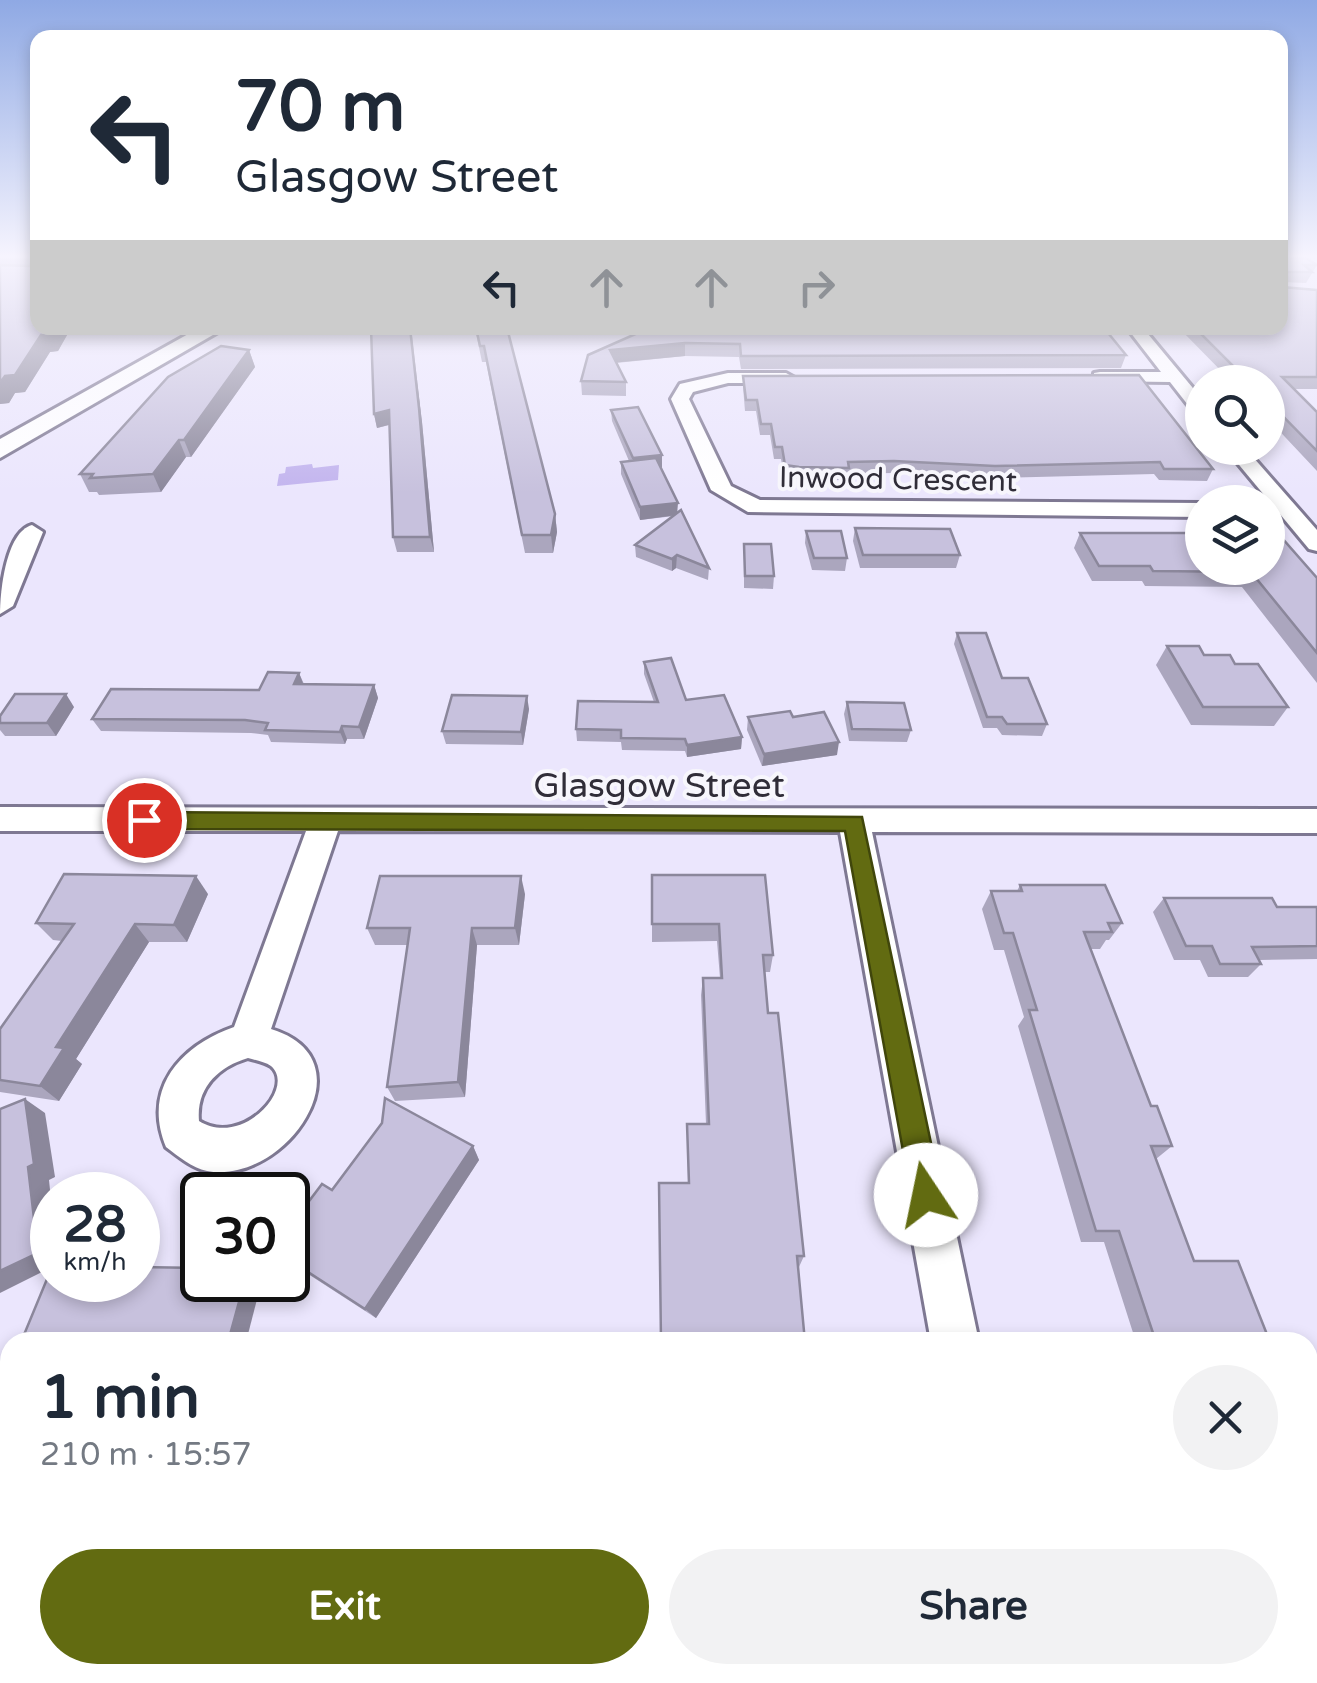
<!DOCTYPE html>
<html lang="en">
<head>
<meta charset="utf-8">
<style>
  :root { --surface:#fff; --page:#f2f2f3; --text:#1f2937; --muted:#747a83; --accent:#626b11 }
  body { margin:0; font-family:"Varela Round",sans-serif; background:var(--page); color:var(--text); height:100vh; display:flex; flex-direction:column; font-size:38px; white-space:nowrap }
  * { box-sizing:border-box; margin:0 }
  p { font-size:32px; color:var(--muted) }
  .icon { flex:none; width:55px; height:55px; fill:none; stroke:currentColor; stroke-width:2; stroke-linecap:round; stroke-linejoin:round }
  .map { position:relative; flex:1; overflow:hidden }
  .sheet { position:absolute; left:0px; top:1332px; width:1318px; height:352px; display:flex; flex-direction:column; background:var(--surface); border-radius:30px 30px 0 0; box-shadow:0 5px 15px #0003 }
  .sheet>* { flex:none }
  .hud { position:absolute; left:30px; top:30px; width:1258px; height:305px; border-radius:20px; box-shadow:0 5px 15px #0003; background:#fff; color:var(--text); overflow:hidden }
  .fabs { position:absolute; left:1185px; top:365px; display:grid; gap:20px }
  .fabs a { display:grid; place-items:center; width:100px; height:100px; border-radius:50%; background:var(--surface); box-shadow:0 5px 15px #0003; font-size:50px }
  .speed { position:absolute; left:30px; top:1172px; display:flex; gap:20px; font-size:50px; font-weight:700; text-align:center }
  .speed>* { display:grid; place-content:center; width:130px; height:130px; border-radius:50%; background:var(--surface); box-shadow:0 5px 15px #0003; line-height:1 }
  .speed small { font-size:25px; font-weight:400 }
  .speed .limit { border:5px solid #111; border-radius:15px; background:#fff; color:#111 }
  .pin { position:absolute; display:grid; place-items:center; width:85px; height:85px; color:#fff; margin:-42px; border:5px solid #fff; border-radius:50%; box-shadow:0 2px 10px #0007 }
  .me { position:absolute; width:110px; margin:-55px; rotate:349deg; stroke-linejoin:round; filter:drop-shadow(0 0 8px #0008) }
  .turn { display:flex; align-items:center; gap:35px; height:210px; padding:0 40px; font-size:45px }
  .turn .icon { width:130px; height:130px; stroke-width:2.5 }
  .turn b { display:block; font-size:70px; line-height:85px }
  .lanes { display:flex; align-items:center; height:95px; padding:0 40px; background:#0003; justify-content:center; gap:50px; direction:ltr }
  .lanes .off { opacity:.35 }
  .round { display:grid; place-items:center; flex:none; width:105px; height:105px; border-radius:52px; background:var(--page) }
  .overview { display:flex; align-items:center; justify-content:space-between; height:170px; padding:0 40px }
  h1 { font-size:60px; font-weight:700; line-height:75px }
  .cta { display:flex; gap:20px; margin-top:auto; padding:20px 40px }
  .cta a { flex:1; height:115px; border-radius:60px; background:var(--accent); color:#fff; font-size:40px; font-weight:700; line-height:115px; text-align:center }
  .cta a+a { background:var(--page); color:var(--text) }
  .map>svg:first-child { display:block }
</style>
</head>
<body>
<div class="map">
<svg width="1317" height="1683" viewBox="0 0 1317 1683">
  <rect width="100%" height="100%" fill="#ebe6fd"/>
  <path fill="#c2b4ee" d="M 312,464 L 313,468 L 339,465 L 338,480 L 277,486 L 279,474 L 285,473 L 286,467 Z"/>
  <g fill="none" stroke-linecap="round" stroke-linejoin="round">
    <defs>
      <g id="minor">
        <path d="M 1127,328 L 1143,328 L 1202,399 L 1202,416 L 1195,414 L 1170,382 L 1094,381 L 1094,373 L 1100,372 L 1161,372 Z"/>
        <path d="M 728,373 L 786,373 L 795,378 L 786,383 L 728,383 L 693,392 L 689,399 L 731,486 L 760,500 L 1202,503 L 1202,517 L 748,512 L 711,490 L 671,399 L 680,384 Z"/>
        <path d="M 1225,448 L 1245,448 L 1317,530 L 1317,551 L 1309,549 Z"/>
        <path d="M 32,525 L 43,532 L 13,606 L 0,614 C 0,591 6,532 32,525 Z"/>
        <path d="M 0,807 L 1317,809 L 1317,833 L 872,832 L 979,1342 L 931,1342 L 840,832 L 338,831 L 271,1029 C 373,1060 284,1186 207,1171 C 192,1168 178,1156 166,1147 C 142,1089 180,1046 234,1027 L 306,831 L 0,831 ZM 248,1058 C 255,1060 265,1062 271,1066 C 297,1088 242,1148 199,1121 C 196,1088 218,1067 248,1058 Z"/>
        <path d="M 990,1675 L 1048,1675 L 1049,1683 L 991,1683 Z"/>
      </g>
      <path id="major" d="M 199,328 L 225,328 L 0,458 L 0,439 Z"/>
    </defs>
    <use href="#minor" stroke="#7e7892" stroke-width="6"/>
    <use href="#major" stroke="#7e7892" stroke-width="6"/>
    <use href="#minor" fill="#fff" fill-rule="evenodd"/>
    <use href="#major" fill="#fff" fill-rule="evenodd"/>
  </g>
  <g fill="#aba6be">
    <path d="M 0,258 L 38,258 L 38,328 L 71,328 L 58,351 L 50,352 L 25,392 L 15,393 L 9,403 L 0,404 Z"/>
    <path d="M 1280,258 L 1317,265 L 1306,283 L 1282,282 L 1282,287 L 1317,290 L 1317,389 L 1294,389 L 1317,412 L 1317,471 L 1268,419 L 1268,382 L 1232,382 L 1179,328 L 1280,328 Z"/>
    <path d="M 371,328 L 411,328 L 422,422 L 434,552 L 397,552 L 393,537 L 389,425 L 377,428 L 374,414 Z"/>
    <path d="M 475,328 L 507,328 L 555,514 L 557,532 L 553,553 L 525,553 L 486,362 L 482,362 Z"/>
    <path d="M 649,328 L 1126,355 L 1121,368 L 741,369 L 739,357 L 685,356 L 616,363 L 626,382 L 626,396 L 582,395 L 581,381 Z"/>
    <path d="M 249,350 L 255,367 L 191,457 L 186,457 L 161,492 L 99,495 L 97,492 L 89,492 L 80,474 Z"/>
    <path d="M 743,376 L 1213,469 L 1207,481 L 1159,480 L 1154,474 L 992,478 L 892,473 L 848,474 L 847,480 L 797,479 L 784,476 L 781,459 L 774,459 L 770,435 L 760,435 L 756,411 L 745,411 L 743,387 Z"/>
    <path d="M 611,410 L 662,455 L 661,467 L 678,513 L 709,568 L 708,580 L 676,568 L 672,571 L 636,557 L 635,545 L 674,516 L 640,520 L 621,474 L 621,462 L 629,461 L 612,421 Z"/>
    <path d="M 855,528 L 960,555 L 956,568 L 860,568 L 853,541 Z"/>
    <path d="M 806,531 L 847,558 L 845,571 L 812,570 L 805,543 Z"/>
    <path d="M 1080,533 L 1317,578 L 1317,683 L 1242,587 L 1145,586 L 1142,581 L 1092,581 L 1074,548 Z"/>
    <path d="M 744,544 L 774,576 L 773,589 L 744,588 Z"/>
    <path d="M 957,633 L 1047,724 L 1042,736 L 1002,735 L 997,728 L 983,728 L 954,644 Z"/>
    <path d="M 1167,646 L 1204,655 L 1288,707 L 1274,726 L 1191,725 L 1156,665 Z"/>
    <path d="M 644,662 L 686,700 L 742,737 L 741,749 L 687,757 L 685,751 L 622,750 L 621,742 L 577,741 L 576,729 L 654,702 L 644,674 Z"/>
    <path d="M 299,673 L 304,684 L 374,685 L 378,698 L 364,739 L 347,739 L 345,744 L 271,742 L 268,735 L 251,733 L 101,731 L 92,719 L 259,690 Z"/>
    <path d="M 847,702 L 911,730 L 907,742 L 849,741 L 844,714 Z"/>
    <path d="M 74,707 L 56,736 L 5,736 L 0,730 L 0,716 Z"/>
    <path d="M 529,709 L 523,745 L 446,744 L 442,731 Z"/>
    <path d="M 748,717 L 793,717 L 837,755 L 762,766 L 747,730 Z"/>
    <path d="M 652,875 L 773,955 L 770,972 L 765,972 L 768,1013 L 804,1256 L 799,1267 L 688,1183 L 687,1124 L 706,1124 L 701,995 L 703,978 L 720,978 L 717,941 L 652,942 Z"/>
    <path d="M 1020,885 L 1122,923 L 1109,940 L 1106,940 L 1100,949 L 1091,949 L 1151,1106 L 1172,1146 L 1156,1159 L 1194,1261 L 1270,1342 L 1136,1342 L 1104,1242 L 1081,1242 L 1018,1026 L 1024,1017 L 1004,950 L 994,950 L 982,909 L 991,891 L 1017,891 Z"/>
    <path d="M 208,894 L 187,942 L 149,942 L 76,1059 L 82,1064 L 59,1101 L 0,1092 L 0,1029 L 62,941 L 53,940 L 36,923 Z"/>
    <path d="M 525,894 L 519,945 L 477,945 L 465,1097 L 395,1101 L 387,1087 L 407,945 L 375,945 L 367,928 Z"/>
    <path d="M 1164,898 L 1277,907 L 1317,907 L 1317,959 L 1259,960 L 1261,964 L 1248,977 L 1208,977 L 1200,960 L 1174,960 L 1153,912 Z"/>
    <path d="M 473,1146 L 479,1160 L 376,1318 L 288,1261 L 288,1229 L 332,1190 Z"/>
    <path d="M 1209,1675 L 1308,1675 L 1317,1683 L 1212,1683 Z"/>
  </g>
  <g fill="#8b879b">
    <path d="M 54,328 L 71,328 L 58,351 L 50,352 L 25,392 L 15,393 L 9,403 L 0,404 L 0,383 L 5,376 L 41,335 Z"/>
    <path d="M 410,328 L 422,422 L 434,552 L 430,537 Z"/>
    <path d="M 685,343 L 685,356 L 611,363 L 610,350 Z"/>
    <path d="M 249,350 L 255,367 L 191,457 L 184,440 Z"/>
    <path d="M 389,410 L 392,424 L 377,428 L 374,414 Z"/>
    <path d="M 179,440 L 186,457 L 161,492 L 153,474 Z"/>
    <path d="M 662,455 L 662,467 L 633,470 L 633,458 Z"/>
    <path d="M 678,503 L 677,515 L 640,520 L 640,507 Z"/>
    <path d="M 555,514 L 557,532 L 553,553 L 551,535 Z"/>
    <path d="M 677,555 L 676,568 L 672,571 L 672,559 Z"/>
    <path d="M 299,673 L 304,686 L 294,684 Z"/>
    <path d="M 374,685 L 378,698 L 364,739 L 359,727 Z"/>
    <path d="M 66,694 L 74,707 L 56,736 L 47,723 Z"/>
    <path d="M 527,696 L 529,709 L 523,745 L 521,732 Z"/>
    <path d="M 342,726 L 347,739 L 345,744 L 340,732 Z"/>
    <path d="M 742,737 L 741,749 L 687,757 L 687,745 Z"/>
    <path d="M 839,742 L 837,755 L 762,766 L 764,754 Z"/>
    <path d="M 196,876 L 208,894 L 187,942 L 174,925 Z"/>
    <path d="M 521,876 L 525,894 L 519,945 L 515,928 Z"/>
    <path d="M 135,924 L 149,942 L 76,1059 L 82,1064 L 59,1101 L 40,1086 L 56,1047 Z"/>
    <path d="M 472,928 L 477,945 L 465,1097 L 458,1082 Z"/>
    <path d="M 25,1099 L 45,1113 L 55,1177 L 49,1180 L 52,1210 L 52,1267 L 0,1293 L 0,1271 L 28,1167 Z"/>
    <path d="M 473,1146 L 479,1160 L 376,1318 L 365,1309 Z"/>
    <path d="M 245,1280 L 262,1280 L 246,1342 L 228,1342 Z"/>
  </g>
  <g fill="#c7c1dd" stroke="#8b879b" stroke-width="2.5">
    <path d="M 34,258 L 38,258 L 38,328 L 54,328 L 50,334 L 41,335 L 15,375 L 5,376 L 0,383 L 0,265 L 30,266 Z"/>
    <path d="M 1280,258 L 1306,258 L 1317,265 L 1304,265 L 1312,272 L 1282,272 L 1282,287 L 1317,290 L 1317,377 L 1282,377 L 1317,412 L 1317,451 L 1268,401 L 1268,382 L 1249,382 L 1195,328 L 1280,328 Z"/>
    <path d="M 371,328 L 410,328 L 419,408 L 430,537 L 393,537 L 389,410 L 374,414 Z"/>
    <path d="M 476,328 L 507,328 L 555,514 L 551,535 L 522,535 L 484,346 L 480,346 Z"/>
    <path d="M 649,328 L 1104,328 L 1126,355 L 741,356 L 740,344 L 685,343 L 610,350 L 626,382 L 581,381 L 588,355 Z"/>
    <path d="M 221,346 L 249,350 L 184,440 L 179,440 L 153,474 L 90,478 L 93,474 L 80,474 L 168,377 Z"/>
    <path d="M 1139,375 L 1213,469 L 1164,469 L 1160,462 L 995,466 L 894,461 L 848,462 L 849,468 L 799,467 L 785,465 L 782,447 L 775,447 L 771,424 L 761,424 L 757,400 L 746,400 L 743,376 Z"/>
    <path d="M 638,407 L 662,455 L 633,458 L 611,410 Z"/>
    <path d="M 656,458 L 678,503 L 640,507 L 621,462 Z"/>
    <path d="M 681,510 L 709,568 L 677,555 L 672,559 L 635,545 Z"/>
    <path d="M 1268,522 L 1317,578 L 1317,653 L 1251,572 L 1153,571 L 1150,566 L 1099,566 L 1080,533 L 1202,533 L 1202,568 L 1268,568 Z"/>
    <path d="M 855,528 L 950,529 L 960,555 L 863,555 Z"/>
    <path d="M 806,531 L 841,531 L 847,558 L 814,558 Z"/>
    <path d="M 744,544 L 771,544 L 774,576 L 745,576 Z"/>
    <path d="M 957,633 L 986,633 L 1002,678 L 1028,678 L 1047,724 L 1007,724 L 1002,717 L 987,717 Z"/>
    <path d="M 1167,646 L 1199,646 L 1204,655 L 1230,655 L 1235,664 L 1258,664 L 1288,707 L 1203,707 Z"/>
    <path d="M 671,658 L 686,700 L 724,695 L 742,737 L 687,745 L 685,739 L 621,738 L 621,730 L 576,729 L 578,701 L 658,702 L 644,662 Z"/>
    <path d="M 268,672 L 299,673 L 294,684 L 374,685 L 359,727 L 342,726 L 340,732 L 265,730 L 268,723 L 245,720 L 92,719 L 111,689 L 259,690 Z"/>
    <path d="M 15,694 L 66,694 L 47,723 L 0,723 L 0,716 Z"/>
    <path d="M 452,695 L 527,696 L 521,732 L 442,731 Z"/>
    <path d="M 847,702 L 904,703 L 911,730 L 852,729 Z"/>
    <path d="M 790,711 L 793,717 L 824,712 L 839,742 L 764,754 L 748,717 Z"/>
    <path d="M 64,874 L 196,876 L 174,925 L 135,924 L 56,1047 L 64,1048 L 40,1086 L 0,1080 L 0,1029 L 74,924 L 36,923 Z"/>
    <path d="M 652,875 L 765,875 L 773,955 L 763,955 L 768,1013 L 778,1013 L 804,1256 L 797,1256 L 805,1342 L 661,1342 L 659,1183 L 689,1183 L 687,1124 L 709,1124 L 703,978 L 722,978 L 719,924 L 652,924 Z"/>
    <path d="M 380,876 L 521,876 L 515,928 L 472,928 L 458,1082 L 387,1087 L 410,928 L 367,928 Z"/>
    <path d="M 1020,885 L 1105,885 L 1122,923 L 1108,923 L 1112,932 L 1084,932 L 1151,1106 L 1157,1106 L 1172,1146 L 1151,1146 L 1194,1261 L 1238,1261 L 1270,1342 L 1156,1342 L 1119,1231 L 1096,1231 L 1029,1010 L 1037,1010 L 1013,933 L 1004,933 L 991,891 L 1022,891 Z"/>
    <path d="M 1164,898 L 1272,898 L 1277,907 L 1317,907 L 1317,946 L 1252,947 L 1261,964 L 1220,964 L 1212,946 L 1186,946 Z"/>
    <path d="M 385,1098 L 473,1146 L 365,1309 L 288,1259 L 288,1229 L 322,1184 L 332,1190 L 382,1123 Z"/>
    <path d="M 25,1099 L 34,1164 L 28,1167 L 38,1253 L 0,1271 L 0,1109 Z"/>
    <path d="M 52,1267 L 52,1280 L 138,1280 L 138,1267 L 202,1268 L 202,1280 L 245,1280 L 228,1342 L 21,1342 Z"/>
    <path d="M 1308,1434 L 1313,1449 L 1308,1449 Z"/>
    <path d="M 1308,1544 L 1317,1569 L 1317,1683 L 1235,1683 L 1233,1675 L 1308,1675 Z"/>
    <rect x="717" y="1675" width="105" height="8"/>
  </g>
  <linearGradient id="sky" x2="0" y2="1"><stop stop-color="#8fa9e4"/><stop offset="0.52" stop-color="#f6f4fe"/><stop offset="1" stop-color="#f6f4fe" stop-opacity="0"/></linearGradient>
  <rect width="1317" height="493" fill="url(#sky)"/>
  <path fill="#626b11" stroke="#40460b" stroke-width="2.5" d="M 144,812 L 862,817 L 942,1195 L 937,1206 L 926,1211 L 915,1206 L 911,1195 L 845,831 L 144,829 L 133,820 Z"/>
  <g text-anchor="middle" stroke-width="8" stroke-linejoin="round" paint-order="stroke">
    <g font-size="30" fill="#302d38" stroke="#f7f6fc">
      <text transform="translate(898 479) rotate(1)" y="10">Inwood Crescent</text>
    </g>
    <g font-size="35" fill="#302d38" stroke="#f7f6fc">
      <text x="659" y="797">Glasgow Street</text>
    </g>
  </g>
</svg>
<div class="fabs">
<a><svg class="icon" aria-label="search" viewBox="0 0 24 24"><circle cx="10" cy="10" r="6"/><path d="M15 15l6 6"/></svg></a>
<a><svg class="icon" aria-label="layers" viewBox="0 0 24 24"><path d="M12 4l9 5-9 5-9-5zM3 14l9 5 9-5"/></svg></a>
</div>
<div class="speed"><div>28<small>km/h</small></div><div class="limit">30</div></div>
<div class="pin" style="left:144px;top:820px;background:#d93025"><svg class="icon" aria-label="arrive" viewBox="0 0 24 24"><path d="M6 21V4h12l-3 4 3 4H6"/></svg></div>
<svg class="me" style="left:926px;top:1195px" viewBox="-20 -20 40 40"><circle r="19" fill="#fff"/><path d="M0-13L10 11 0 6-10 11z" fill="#626b11"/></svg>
<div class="hud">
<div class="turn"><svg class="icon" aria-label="left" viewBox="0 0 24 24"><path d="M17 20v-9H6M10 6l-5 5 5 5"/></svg><div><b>70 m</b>Glasgow Street</div></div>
<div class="lanes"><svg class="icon" aria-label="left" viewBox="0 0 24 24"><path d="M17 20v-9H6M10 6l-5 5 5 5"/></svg><svg class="icon off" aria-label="ahead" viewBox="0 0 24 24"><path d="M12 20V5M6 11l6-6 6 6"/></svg><svg class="icon off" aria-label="ahead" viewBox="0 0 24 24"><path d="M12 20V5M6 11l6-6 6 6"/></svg><svg class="icon off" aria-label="right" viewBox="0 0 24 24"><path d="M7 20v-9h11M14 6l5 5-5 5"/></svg></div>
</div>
<section class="sheet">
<div class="overview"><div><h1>1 min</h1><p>210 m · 15:57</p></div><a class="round"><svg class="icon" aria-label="close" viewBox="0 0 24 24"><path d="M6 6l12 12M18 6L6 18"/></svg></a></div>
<div class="cta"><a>Exit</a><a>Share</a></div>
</section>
</div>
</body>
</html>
